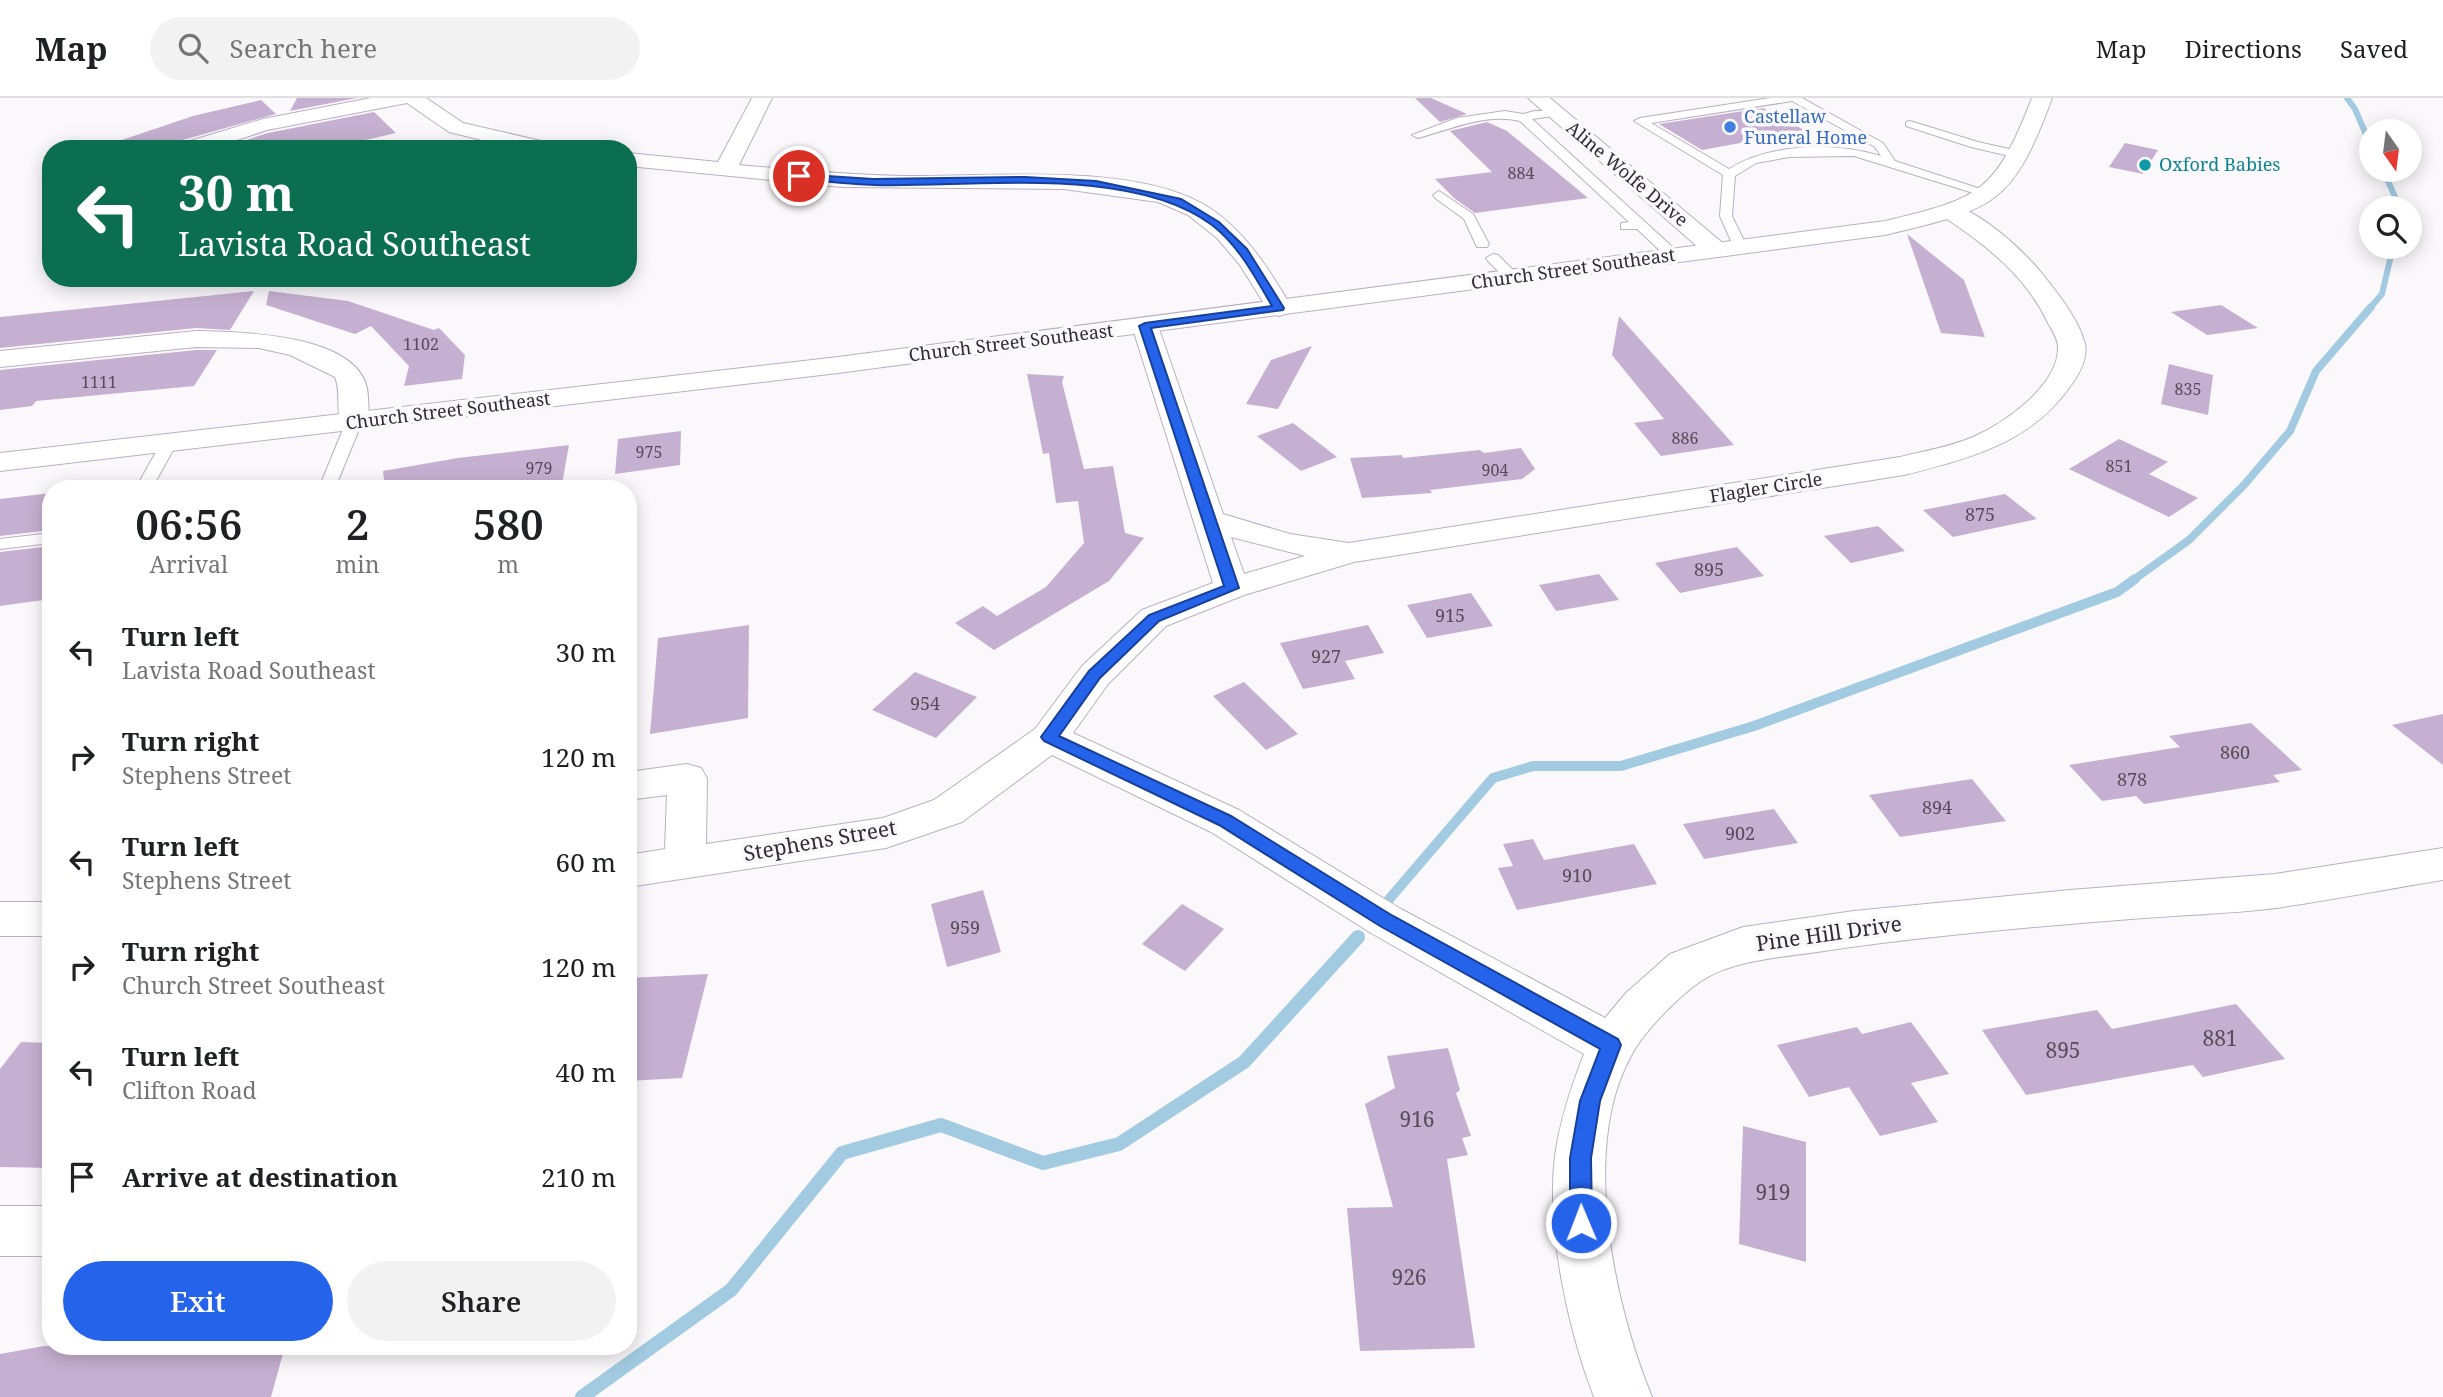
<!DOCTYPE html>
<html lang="en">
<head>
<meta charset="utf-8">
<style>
  :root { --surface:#fff; --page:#f2f2f2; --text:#202124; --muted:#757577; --line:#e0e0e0; --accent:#2563eb }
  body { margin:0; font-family:"Noto Serif",serif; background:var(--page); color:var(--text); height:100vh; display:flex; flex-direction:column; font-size:26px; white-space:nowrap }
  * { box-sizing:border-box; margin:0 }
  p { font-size:23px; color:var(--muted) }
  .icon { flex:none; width:38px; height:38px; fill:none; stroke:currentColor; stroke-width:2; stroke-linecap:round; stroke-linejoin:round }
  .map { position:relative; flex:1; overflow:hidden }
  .panel { position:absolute; left:42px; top:382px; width:595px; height:875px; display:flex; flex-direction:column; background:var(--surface); border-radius:28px; box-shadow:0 4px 18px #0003 }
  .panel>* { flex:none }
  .banner { position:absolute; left:42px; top:42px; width:595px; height:147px; border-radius:28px; box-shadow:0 4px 18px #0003; background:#0b6e4f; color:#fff; overflow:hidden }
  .needle { width:46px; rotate:166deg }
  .controls { position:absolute; left:2359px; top:21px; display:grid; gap:14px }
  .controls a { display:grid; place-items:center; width:63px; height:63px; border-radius:50%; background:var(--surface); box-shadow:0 4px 18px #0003; font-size:35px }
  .pin { position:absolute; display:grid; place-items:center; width:60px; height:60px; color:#fff; margin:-30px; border:4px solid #fff; border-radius:50%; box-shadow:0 2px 7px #0007 }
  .me { position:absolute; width:77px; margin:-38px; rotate:359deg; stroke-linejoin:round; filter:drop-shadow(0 0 5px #0008) }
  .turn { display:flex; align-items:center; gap:24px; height:147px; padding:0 21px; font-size:32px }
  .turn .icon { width:91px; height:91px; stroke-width:2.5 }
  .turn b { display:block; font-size:49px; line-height:60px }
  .eta { display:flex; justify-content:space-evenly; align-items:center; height:119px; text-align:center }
  .eta b { font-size:42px; font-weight:600; line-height:49px }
  .action { display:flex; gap:14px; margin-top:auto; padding:14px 21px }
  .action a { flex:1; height:80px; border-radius:42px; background:var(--accent); color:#fff; font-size:28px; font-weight:600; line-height:80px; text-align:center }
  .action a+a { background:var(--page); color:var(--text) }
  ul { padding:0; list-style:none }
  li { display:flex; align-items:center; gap:21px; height:105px; padding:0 21px }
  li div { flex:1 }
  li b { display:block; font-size:26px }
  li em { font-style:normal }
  header { display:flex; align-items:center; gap:42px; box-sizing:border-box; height:98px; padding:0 35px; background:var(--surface); border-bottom:2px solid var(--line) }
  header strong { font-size:33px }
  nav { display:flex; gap:38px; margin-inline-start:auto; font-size:24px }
  .search { width:490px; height:63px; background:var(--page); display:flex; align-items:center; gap:18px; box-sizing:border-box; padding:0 24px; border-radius:38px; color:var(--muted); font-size:26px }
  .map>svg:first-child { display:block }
</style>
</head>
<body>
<header>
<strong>Map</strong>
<div class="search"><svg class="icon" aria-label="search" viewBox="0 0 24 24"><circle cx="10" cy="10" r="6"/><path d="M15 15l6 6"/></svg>Search here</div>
<nav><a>Map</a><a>Directions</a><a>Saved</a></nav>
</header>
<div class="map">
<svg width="2443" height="1299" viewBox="0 0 2443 1299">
  <rect width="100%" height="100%" fill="#fbf8fc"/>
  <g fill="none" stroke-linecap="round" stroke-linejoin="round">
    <g stroke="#a2cae0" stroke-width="6">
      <path d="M 2347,0 L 2355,11 L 2371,48"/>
      <path d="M 2383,72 L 2400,110"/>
      <path d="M 2370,210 L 2382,196 L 2393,149"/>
    </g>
    <path stroke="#a2cae0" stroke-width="8" d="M 2132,483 L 2189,442 L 2244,387 L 2290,333 L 2316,273 L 2371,209"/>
    <path stroke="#a2cae0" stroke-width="10" d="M 1385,806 L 1493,680 L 1533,668 L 1621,668 L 1754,628 L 2117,494 L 2135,481"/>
    <path stroke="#a2cae0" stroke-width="14" d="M 582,1299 L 731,1192 L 842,1055 L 941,1027 L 1043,1065 L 1119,1046 L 1244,964 L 1358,839"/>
  </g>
  <g fill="#c6b0d1">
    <path d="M 297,0 L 357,0 L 290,13 Z"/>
    <path d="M 1415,0 L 1431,0 L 1467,16 L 1440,24 Z"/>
    <path d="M 261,2 L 276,16 L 179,43 L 176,51 L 111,51 L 110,46 L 193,18 Z"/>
    <path d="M 1763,10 L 1806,33 L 1702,52 L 1659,26 Z"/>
    <path d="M 374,14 L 396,35 L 327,51 L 219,51 L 268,35 Z"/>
    <path d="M 1487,24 L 1507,33 L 1588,100 L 1475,115 L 1454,100 L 1435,81 L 1492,74 L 1450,33 Z"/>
    <path d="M 2125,45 L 2158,52 L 2143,76 L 2109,69 Z"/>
    <path d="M 1907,136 L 1964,182 L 1985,239 L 1941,235 Z"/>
    <path d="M 254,193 L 230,232 L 196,230 L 0,250 L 0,219 Z"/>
    <path d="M 269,193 L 348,203 L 434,232 L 439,230 L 465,257 L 462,281 L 404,288 L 409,268 L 371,228 L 355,236 L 266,207 Z"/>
    <path d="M 2221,207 L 2258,230 L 2207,237 L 2171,214 Z"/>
    <path d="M 1619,218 L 1734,347 L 1661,358 L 1634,325 L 1664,321 L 1612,257 Z"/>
    <path d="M 1312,248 L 1278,311 L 1246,306 L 1271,262 Z"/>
    <path d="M 196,252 L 217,252 L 194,288 L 36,303 L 32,308 L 0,312 L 0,272 Z"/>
    <path d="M 2169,266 L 2213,277 L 2208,317 L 2161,306 Z"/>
    <path d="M 1027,276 L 1064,278 L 1062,284 L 1084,371 L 1113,368 L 1125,435 L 1144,440 L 1109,483 L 994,552 L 955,525 L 983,508 L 997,518 L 1046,489 L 1084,445 L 1078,403 L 1056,405 L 1049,355 L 1043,356 Z"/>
    <path d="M 1293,325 L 1337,359 L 1301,373 L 1257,338 Z"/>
    <path d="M 681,333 L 680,367 L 615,376 L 618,341 Z"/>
    <path d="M 2119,341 L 2168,364 L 2149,376 L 2198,400 L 2169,419 L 2069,371 Z"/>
    <path d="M 569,347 L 562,386 L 526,390 L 385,390 L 383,373 L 458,360 Z"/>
    <path d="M 1521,350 L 1535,371 L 1522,381 L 1430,392 L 1432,395 L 1362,400 L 1350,360 L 1402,357 L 1403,360 L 1480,352 L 1484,355 Z"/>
    <path d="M 51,395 L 51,432 L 0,438 L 0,401 Z"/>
    <path d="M 2005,396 L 2037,421 L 1953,439 L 1923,412 Z"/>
    <path d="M 1878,428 L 1905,453 L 1851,465 L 1824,438 Z"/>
    <path d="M 51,448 L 51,501 L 0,508 L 0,454 Z"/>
    <path d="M 1737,449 L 1764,478 L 1680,495 L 1655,465 Z"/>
    <path d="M 1599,476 L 1619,502 L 1556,513 L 1539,487 Z"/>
    <path d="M 1471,495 L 1493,528 L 1427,540 L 1407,507 Z"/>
    <path d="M 749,527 L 748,620 L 650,636 L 658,540 Z"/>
    <path d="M 1368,527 L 1384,555 L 1345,563 L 1355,581 L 1303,591 L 1280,545 Z"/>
    <path d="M 915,574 L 977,599 L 936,640 L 872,612 Z"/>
    <path d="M 1244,584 L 1298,636 L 1266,652 L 1213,598 Z"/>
    <path d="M 2443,616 L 2443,667 L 2392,627 Z"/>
    <path d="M 2251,625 L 2302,672 L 2273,677 L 2280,684 L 2144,706 L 2136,698 L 2102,703 L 2069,667 L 2180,649 L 2169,638 Z"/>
    <path d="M 1972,681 L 2006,723 L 1900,739 L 1869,697 Z"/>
    <path d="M 1774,711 L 1798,745 L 1704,761 L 1683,726 Z"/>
    <path d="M 1533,741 L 1544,762 L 1634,746 L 1657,786 L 1517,812 L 1498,770 L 1513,768 L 1503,746 Z"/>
    <path d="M 983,792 L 1001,854 L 947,869 L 931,806 Z"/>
    <path d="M 1182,806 L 1224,831 L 1185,873 L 1142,846 Z"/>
    <path d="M 708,876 L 682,980 L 628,983 L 628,880 Z"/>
    <path d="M 2236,906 L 2285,961 L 2203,979 L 2193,967 L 2026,997 L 1982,932 L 2097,912 L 2112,931 Z"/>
    <path d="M 1911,924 L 1949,976 L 1911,985 L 1938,1024 L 1880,1038 L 1849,989 L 1809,999 L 1777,947 L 1857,929 L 1862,936 Z"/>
    <path d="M 21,944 L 51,945 L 51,1070 L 0,1069 L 0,971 Z"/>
    <path d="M 1448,950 L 1460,992 L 1456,995 L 1471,1038 L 1462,1040 L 1468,1057 L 1447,1061 L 1475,1250 L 1360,1253 L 1347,1110 L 1393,1109 L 1365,1006 L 1395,990 L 1387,958 Z"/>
    <path d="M 1743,1028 L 1806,1044 L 1806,1164 L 1739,1146 Z"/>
    <path d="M 44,1248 L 285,1248 L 271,1299 L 0,1299 L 0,1256 Z"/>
  </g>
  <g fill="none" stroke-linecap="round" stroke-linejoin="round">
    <defs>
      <g id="lane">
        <path d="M 1770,0 L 1802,0 L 1883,45 L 1895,63 L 1993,95 L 1991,98 L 1983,98 L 1854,58 L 1789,59 L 1756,65 L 1735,78 L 1732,118 L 1747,149 L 1740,153 L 1735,152 L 1720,118 L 1723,77 L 1634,23 L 1640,20 ZM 1792,3 L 1875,49 L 1881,58 C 1834,44 1771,45 1729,71 L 1651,25 Z"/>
        <path d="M 1505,13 L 1523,16 L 1535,13 L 1559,13 L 1559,17 L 1532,21 L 1678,154 L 1678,160 L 1668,160 L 1637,131 L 1621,131 L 1621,125 L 1629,124 L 1520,23 C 1484,15 1452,31 1418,40 L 1412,37 L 1457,20 Z"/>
        <path d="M 1910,23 L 1978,44 L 2022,54 L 2024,56 L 2018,60 L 1971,49 L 1906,28 L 1906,24 Z"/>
        <path d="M 1439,93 L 1473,116 L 1489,146 L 1487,149 L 1477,149 L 1464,121 L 1435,100 L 1433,97 Z"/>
        <path d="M 1493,156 L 1498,157 L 1517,176 L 1517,182 L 1507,182 L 1488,163 L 1486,160 Z"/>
        <path d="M 354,319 L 362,324 L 335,390 L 319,390 L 346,324 Z"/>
        <path d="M 169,340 L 177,345 L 152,390 L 136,390 L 161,345 Z"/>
        <path d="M 51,435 L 51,445 L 0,451 L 0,441 Z"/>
      </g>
      <g id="street">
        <path d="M 371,0 L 426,0 L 463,25 L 554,46 L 556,51 L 518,51 L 449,34 L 407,5 L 267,32 L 210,51 L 178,51 L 180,46 L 263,21 Z"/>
        <path d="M 752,0 L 772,0 L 739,67 C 793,72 848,77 903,78 C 988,79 1129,64 1203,106 C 1243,129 1269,171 1292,210 L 1288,215 L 1279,218 L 1270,215 L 1240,167 L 1217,140 L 1188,117 L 1158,104 L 1064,91 L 842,89 L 628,68 L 628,55 L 718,64 Z"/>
        <path d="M 1528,0 L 1550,0 L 1725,147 L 1728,152 L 1725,157 L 1716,159 L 1707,157 Z"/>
        <path d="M 1952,107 C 1982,114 2025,154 2044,178 C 2059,197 2079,222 2085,246 C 2088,262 2078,278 2069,290 C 2029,346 1967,361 1904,377 L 1354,464 L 1244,497 L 1166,528 L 1108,586 L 1073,635 L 1239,712 L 1401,811 L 1605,920 L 1626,895 L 1670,856 L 1743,829 L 1854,813 L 2070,792 L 2275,776 L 2443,750 L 2443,782 C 2387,791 2332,802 2276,810 C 2228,816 2179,817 2131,821 C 2028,829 1925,838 1824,853 C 1786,859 1733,861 1701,883 C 1679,898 1643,934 1631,958 C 1580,1050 1614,1207 1652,1299 L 1594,1299 C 1568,1231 1546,1132 1555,1058 C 1560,1022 1571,989 1584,956 L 1371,835 L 1211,734 L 1052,657 L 962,724 L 886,750 L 628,789 L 628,757 L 665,751 L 667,697 L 628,702 L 628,674 L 687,666 L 701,670 L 707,680 L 706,746 L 883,720 L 934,702 L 1035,631 L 1082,568 L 1142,512 L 1213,485 L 1132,228 L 1136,222 L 1145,220 L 1154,222 L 1158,228 L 1223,416 L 1290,436 L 1349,445 L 1900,359 C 1924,353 1950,349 1973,339 C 2004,325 2059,288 2058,249 C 2058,241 2052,232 2048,225 C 2026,178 1986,147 1944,119 L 1940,114 L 1944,109 ZM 1231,439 L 1305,458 L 1244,476 Z"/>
        <path d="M 196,233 C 240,234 367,235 368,299 C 368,310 371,321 364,330 L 354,333 L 344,330 C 334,316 342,295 335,279 L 290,257 L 259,250 L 196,249 L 0,269 L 0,253 Z"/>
        <rect x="0" y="804" width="51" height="34"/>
        <rect x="0" y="1108" width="51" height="50"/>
      </g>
      <path id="secondary" d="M 2032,0 L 2052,0 C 2012,110 1992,111 1885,137 L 838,275 L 0,373 L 0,355 L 838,259 L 1885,123 C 1981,100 1995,95 2032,0 Z"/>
    </defs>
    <use href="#lane" stroke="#bcaec2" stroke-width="2"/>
    <use href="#street" stroke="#bcaec2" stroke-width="2"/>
    <use href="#secondary" stroke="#bcaec2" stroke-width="2"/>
    <use href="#lane" fill="#fff" fill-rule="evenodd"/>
    <use href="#street" fill="#fff" fill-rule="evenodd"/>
    <use href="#secondary" fill="#fff" fill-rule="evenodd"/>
  </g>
  <path fill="#2563eb" stroke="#184099" stroke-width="2" d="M 796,76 L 873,81 L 1025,79 L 1096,83 L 1181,101 L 1219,124 L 1247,151 L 1284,210 L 1283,212 L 1151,230 L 1239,490 L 1159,523 L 1100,580 L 1059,638 L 1231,718 L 1393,818 L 1618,941 L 1621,947 L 1600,1003 L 1591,1060 L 1592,1125 L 1589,1132 L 1581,1135 L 1574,1132 L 1570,1125 L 1570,1060 L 1580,1003 L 1600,951 L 1380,828 L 1219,727 L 1044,643 L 1041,639 L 1089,573 L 1149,517 L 1224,488 L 1139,228 L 1145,225 L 1272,208 C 1255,179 1239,148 1212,127 C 1130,66 972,90 874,87 C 849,86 824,83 799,81 L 796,80 Z"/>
  <circle fill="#3f7fe0" stroke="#fbf8fc" stroke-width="2.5" cx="1730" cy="29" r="7"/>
  <circle fill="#0f9aa8" stroke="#fbf8fc" stroke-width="2.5" cx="2145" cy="67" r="7"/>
  <g text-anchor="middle" stroke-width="7" stroke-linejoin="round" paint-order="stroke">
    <g font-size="16" fill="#564c5a">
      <text x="1521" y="81">884</text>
      <text x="421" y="252">1102</text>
      <text x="99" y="290">1111</text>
      <text x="2188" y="297">835</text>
      <text x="1685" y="346">886</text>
      <text x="649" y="360">975</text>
      <text x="2119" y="374">851</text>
      <text x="539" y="376">979</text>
      <text x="1495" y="378">904</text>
    </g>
    <g font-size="18" fill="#366cbe" stroke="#fbf8fc" text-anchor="start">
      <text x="1744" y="25">Castellaw<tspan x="1744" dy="21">Funeral Home</tspan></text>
    </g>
    <g font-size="18" fill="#0d838f" stroke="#fbf8fc" text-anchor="start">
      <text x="2159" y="73">Oxford Babies</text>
    </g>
    <g font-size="18" fill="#312b33" stroke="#fbf8fc">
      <text transform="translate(1627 76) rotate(40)" y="6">Aline Wolfe Drive</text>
      <text transform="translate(1573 171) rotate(-8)" y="6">Church Street Southeast</text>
      <text transform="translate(1011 245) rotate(-7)" y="6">Church Street Southeast</text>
      <text transform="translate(448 313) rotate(-7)" y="6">Church Street Southeast</text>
      <text transform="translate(1766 390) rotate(-9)" y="6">Flagler Circle</text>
    </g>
    <g font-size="18" fill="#564c5a">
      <text x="1980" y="423">875</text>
      <text x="1709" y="478">895</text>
      <text x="1450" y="524">915</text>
      <text x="1326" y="565">927</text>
      <text x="925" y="612">954</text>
      <text x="2235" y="661">860</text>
      <text x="2132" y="688">878</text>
      <text x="1937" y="716">894</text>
      <text x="1740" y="742">902</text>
      <text x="1577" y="784">910</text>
      <text x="965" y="836">959</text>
    </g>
    <g font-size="21" fill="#312b33" stroke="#fbf8fc">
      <text transform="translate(820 743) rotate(-10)" y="7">Stephens Street</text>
      <text transform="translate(1829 836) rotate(-8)" y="7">Pine Hill Drive</text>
    </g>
    <g font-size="21" fill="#564c5a">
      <text x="2220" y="948">881</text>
      <text x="2063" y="960">895</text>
      <text x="1417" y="1029">916</text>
      <text x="1773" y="1102">919</text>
      <text x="1409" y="1187">926</text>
    </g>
  </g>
</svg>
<div class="controls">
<a><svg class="needle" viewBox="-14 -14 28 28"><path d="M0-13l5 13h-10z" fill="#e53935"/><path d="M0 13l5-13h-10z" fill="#757577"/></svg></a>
<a><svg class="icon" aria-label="search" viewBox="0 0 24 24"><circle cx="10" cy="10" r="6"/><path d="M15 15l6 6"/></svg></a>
</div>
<div class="pin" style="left:799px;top:78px;background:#d93025"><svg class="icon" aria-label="arrive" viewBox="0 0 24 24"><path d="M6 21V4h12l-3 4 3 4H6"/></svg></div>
<svg class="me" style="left:1581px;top:1125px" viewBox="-20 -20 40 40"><circle r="17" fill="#2563eb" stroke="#fff" stroke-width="3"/><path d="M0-11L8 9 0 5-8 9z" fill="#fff"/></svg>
<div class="banner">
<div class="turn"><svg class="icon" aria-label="left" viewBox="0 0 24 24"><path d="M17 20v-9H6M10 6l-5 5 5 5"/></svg><div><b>30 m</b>Lavista Road Southeast</div></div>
</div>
<section class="panel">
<div class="eta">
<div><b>06:56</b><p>Arrival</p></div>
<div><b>2</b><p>min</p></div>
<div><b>580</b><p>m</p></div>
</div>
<ul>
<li><svg class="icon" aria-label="left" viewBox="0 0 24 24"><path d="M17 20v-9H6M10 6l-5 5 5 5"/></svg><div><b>Turn left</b><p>Lavista Road Southeast</p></div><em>30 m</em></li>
<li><svg class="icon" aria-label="right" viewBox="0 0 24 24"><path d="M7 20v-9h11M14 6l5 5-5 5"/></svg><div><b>Turn right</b><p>Stephens Street</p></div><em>120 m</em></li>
<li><svg class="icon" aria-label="left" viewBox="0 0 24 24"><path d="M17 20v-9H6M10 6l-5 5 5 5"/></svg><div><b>Turn left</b><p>Stephens Street</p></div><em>60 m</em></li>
<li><svg class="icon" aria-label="right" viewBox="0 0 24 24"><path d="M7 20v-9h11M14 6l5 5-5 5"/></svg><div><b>Turn right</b><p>Church Street Southeast</p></div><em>120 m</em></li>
<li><svg class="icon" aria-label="left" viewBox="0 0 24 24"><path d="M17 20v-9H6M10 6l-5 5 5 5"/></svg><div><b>Turn left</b><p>Clifton Road</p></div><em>40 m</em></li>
<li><svg class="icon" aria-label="arrive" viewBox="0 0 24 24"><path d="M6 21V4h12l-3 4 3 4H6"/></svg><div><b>Arrive at destination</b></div><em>210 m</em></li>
</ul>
<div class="action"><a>Exit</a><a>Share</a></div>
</section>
</div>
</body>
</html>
